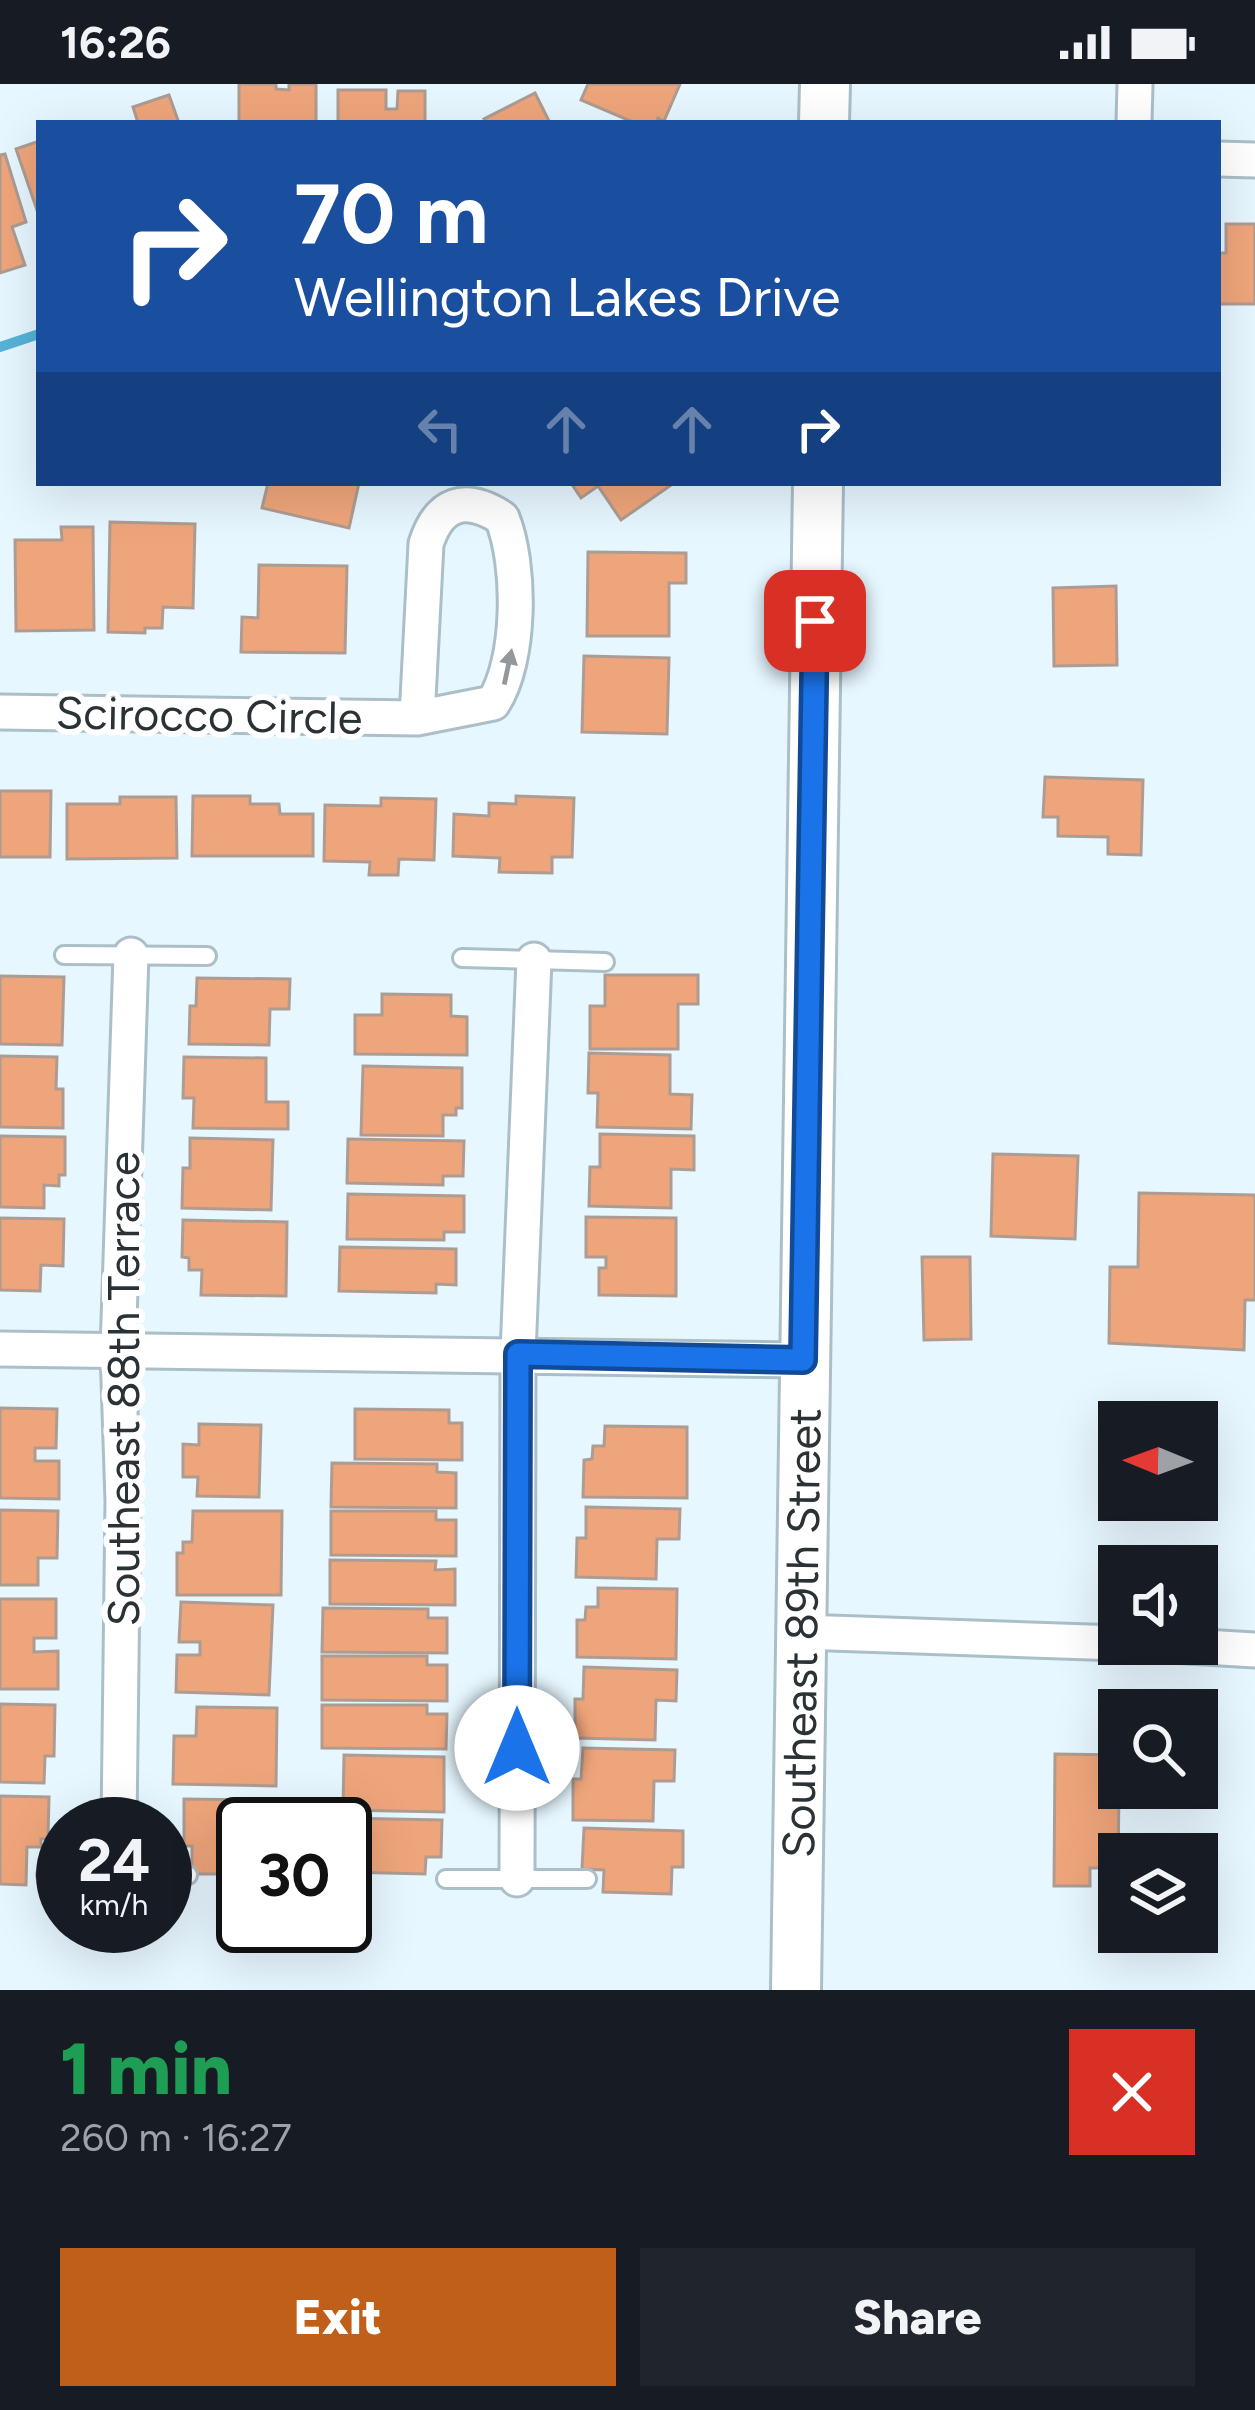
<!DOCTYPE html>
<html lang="en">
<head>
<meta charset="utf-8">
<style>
  :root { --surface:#171b24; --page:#20242c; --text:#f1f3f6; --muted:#9ea1a6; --accent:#bf5f1a }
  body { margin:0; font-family:Figtree,sans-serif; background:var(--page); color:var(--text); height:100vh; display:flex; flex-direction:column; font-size:45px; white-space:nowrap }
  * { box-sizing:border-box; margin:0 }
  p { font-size:39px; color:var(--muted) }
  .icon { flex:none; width:66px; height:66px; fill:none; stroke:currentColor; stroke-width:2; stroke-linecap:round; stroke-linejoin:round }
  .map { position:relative; height:1906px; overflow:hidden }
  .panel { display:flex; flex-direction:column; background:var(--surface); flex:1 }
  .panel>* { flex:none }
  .banner { position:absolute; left:36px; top:36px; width:1185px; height:366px; border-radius:0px; box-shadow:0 12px 48px #0002; background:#1a4fa0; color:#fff; overflow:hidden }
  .needle { width:78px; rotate:271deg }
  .fabs { position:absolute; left:1098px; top:1317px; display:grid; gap:24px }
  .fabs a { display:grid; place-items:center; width:120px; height:120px; border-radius:0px; background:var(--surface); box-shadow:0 12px 48px #0002; font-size:60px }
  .speed { position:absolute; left:36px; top:1713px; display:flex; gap:24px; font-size:60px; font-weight:700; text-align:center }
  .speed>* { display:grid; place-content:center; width:156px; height:156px; border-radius:50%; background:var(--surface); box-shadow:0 12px 48px #0002; line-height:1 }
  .speed small { font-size:30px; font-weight:400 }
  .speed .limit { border:6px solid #111; border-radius:18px; background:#fff; color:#111 }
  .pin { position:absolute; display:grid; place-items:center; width:102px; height:102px; color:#fff; margin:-51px; border-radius:24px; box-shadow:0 6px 18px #0006 }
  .me { position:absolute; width:132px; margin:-66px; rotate:0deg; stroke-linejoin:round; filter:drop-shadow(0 0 9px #0008) }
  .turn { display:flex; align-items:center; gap:42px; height:252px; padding:0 60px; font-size:54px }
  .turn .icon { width:156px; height:156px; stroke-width:2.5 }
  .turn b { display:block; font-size:84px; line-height:102px }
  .lanes { display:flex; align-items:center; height:114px; padding:0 60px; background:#0003; justify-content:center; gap:60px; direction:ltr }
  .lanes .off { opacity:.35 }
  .round { display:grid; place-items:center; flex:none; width:126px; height:126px; border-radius:0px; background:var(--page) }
  .summary { display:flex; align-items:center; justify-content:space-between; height:204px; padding:0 60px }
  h1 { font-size:72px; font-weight:800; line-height:90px; color:#1e9e55 }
  .primary-button { display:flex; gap:24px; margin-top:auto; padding:24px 60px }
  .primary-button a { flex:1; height:138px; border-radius:0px; background:var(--accent); color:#fff; font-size:48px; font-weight:800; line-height:138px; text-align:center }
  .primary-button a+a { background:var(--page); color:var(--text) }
  .status { display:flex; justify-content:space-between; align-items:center; height:84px; padding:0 60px; background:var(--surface); direction:ltr }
  .status svg { height:33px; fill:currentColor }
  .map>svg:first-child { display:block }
</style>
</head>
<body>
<div class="status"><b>16:26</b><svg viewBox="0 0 49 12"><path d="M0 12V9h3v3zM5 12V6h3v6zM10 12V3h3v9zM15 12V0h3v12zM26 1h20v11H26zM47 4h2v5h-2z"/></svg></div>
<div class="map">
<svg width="1255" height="1906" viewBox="0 0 1255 1906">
  <rect width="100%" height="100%" fill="#e7f7ff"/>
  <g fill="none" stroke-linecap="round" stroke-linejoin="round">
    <path stroke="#55b3d9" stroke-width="10" d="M 0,263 L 39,250"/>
  </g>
  <g fill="#efa57b" stroke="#ae9c92" stroke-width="3">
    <path d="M 239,0 L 276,0 L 276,5 L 289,6 L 289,0 L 316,0 L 316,39 L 239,39 Z"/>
    <path d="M 588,0 L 680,0 L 664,37 L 658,34 L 656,39 L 635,39 L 581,16 Z"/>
    <path d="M 338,6 L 386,6 L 386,25 L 397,25 L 398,7 L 425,7 L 425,39 L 338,39 Z"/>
    <path d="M 535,9 L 550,39 L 486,39 L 484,35 Z"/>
    <path d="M 169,11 L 179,39 L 138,39 L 133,23 Z"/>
    <path d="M 39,57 L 39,132 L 16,65 Z"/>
    <path d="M 5,70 L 26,138 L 12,143 L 25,181 L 0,189 L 0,71 Z"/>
    <path d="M 1226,140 L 1255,140 L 1255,220 L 1218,220 L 1218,169 L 1226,169 Z"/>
    <path d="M 268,399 L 359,399 L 349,444 L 262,424 Z"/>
    <path d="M 571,399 L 674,399 L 621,436 L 598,402 L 581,414 Z"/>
    <path d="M 110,438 L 195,440 L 193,524 L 163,523 L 162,544 L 145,544 L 145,549 L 108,548 Z"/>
    <path d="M 61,443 L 93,443 L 94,546 L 16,547 L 15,456 L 62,456 Z"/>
    <path d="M 588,468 L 686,469 L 686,499 L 669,499 L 669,552 L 587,552 Z"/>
    <path d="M 259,481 L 347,482 L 345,569 L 241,568 L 242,533 L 258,534 Z"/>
    <path d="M 1116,502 L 1117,581 L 1054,582 L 1053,504 Z"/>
    <path d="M 584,572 L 669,574 L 667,650 L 582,648 Z"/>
    <path d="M 1045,693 L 1143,696 L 1141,771 L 1108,770 L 1108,753 L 1058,752 L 1058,733 L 1043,733 Z"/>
    <path d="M 0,707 L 51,707 L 50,773 L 0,773 Z"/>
    <path d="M 193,712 L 250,712 L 250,720 L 279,720 L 280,730 L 313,730 L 313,772 L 192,772 Z"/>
    <path d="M 516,712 L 574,714 L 572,773 L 552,773 L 552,789 L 499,788 L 500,774 L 453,772 L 454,730 L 489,732 L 489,719 L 516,720 Z"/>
    <path d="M 120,713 L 176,713 L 177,774 L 67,775 L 67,720 L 120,720 Z"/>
    <path d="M 381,714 L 436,715 L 434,776 L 399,775 L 398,791 L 369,791 L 370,778 L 324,777 L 325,721 L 381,722 Z"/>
    <path d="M 605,891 L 698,891 L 698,920 L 678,920 L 678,965 L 590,965 L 590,922 L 605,922 Z"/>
    <path d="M 0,892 L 64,893 L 62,961 L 0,960 Z"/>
    <path d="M 197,894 L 290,895 L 289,925 L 270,925 L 269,961 L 189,960 L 190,922 L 196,922 Z"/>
    <path d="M 382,910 L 451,911 L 451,932 L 467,933 L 467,971 L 355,970 L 355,931 L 382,931 Z"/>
    <path d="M 589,969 L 670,971 L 670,1010 L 692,1011 L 691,1045 L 597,1043 L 598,1009 L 588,1009 Z"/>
    <path d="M 0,972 L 57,973 L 56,1005 L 63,1005 L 63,1044 L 0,1043 Z"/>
    <path d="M 184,973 L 266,974 L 266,1018 L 288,1018 L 288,1045 L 193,1044 L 194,1014 L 183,1014 Z"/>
    <path d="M 363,982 L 462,984 L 462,1024 L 456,1024 L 456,1031 L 443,1031 L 443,1052 L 361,1051 Z"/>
    <path d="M 600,1050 L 694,1052 L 694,1086 L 671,1085 L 671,1124 L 589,1122 L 590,1083 L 600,1083 Z"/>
    <path d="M 0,1052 L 65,1053 L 65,1091 L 59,1091 L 59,1102 L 44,1101 L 44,1124 L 0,1123 Z"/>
    <path d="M 190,1054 L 273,1056 L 271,1126 L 182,1124 L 183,1084 L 190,1084 Z"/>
    <path d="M 348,1055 L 464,1057 L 463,1092 L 443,1092 L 443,1101 L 347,1099 Z"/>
    <path d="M 993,1070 L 1078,1072 L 1075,1155 L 991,1152 Z"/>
    <path d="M 1139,1109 L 1255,1111 L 1255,1216 L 1245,1216 L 1244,1266 L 1109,1259 L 1110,1183 L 1138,1183 Z"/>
    <path d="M 348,1110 L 464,1112 L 464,1148 L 444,1148 L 444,1156 L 347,1155 Z"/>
    <path d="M 586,1133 L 676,1134 L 676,1212 L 599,1211 L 599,1184 L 606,1184 L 606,1173 L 586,1173 Z"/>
    <path d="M 0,1134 L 64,1135 L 63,1182 L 41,1181 L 40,1207 L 0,1206 Z"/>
    <path d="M 183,1136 L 287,1138 L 286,1212 L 201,1211 L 202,1186 L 189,1186 L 189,1174 L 182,1173 Z"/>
    <path d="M 340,1163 L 456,1165 L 456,1201 L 436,1200 L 436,1209 L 339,1207 Z"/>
    <path d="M 922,1173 L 970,1173 L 971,1255 L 924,1256 Z"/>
    <path d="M 0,1324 L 57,1325 L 56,1364 L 35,1364 L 35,1377 L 59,1377 L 59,1415 L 0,1414 Z"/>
    <path d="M 355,1325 L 449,1326 L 449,1339 L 462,1339 L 462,1376 L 355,1375 Z"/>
    <path d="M 199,1340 L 261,1341 L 259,1413 L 197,1412 L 198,1393 L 183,1393 L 183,1360 L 199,1361 Z"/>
    <path d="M 605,1342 L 687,1343 L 687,1414 L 583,1413 L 584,1376 L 592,1375 L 593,1362 L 604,1362 Z"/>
    <path d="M 332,1379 L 437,1380 L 437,1388 L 456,1389 L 456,1424 L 331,1423 Z"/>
    <path d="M 586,1423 L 680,1425 L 679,1455 L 657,1455 L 656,1495 L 576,1493 L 577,1454 L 586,1454 Z"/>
    <path d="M 0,1426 L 58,1427 L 57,1474 L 38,1474 L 38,1501 L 0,1501 Z"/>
    <path d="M 193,1427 L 282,1427 L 281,1511 L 177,1511 L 177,1469 L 183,1469 L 183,1458 L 192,1458 Z"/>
    <path d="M 331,1427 L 436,1427 L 436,1436 L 456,1436 L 456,1472 L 331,1471 Z"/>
    <path d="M 330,1476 L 436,1477 L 435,1486 L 455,1485 L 455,1521 L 330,1520 Z"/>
    <path d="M 598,1504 L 677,1505 L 676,1575 L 577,1573 L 577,1536 L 585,1536 L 586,1523 L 598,1523 Z"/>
    <path d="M 0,1515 L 56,1515 L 56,1554 L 34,1554 L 34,1568 L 58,1567 L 58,1605 L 0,1605 Z"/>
    <path d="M 181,1518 L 273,1521 L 269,1611 L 176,1608 L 177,1571 L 200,1571 L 200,1558 L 179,1558 Z"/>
    <path d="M 323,1524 L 428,1525 L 428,1534 L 447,1534 L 447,1569 L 322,1568 Z"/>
    <path d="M 322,1572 L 427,1572 L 427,1581 L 447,1581 L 447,1617 L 322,1616 Z"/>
    <path d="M 584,1583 L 677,1586 L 676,1617 L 656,1616 L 655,1656 L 575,1654 L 575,1615 L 583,1615 Z"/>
    <path d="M 0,1620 L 55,1621 L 54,1672 L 45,1672 L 44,1699 L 0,1698 Z"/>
    <path d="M 322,1621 L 427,1621 L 427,1630 L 447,1630 L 446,1665 L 322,1664 Z"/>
    <path d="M 197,1623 L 277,1624 L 276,1702 L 173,1700 L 174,1652 L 196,1652 Z"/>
    <path d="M 583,1664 L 675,1666 L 674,1697 L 654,1697 L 653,1737 L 573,1736 L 573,1695 L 581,1695 Z"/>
    <path d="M 1055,1670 L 1119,1671 L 1119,1704 L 1187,1704 L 1187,1709 L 1119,1708 L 1118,1784 L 1090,1784 L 1090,1802 L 1054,1802 Z"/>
    <path d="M 344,1671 L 444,1673 L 444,1728 L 343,1726 Z"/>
    <path d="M 0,1712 L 49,1713 L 48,1755 L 41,1755 L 41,1763 L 27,1763 L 26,1801 L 0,1800 Z"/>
    <path d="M 184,1715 L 261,1716 L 261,1740 L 243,1740 L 243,1790 L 192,1790 L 192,1762 L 184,1762 Z"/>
    <path d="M 341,1734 L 442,1736 L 441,1773 L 426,1773 L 425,1790 L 345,1788 L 345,1740 L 341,1740 Z"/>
    <path d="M 584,1744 L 683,1747 L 683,1783 L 672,1783 L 671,1810 L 603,1808 L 604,1786 L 582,1785 Z"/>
  </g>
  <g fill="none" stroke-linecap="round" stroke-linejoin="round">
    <defs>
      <g id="lane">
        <path d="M 64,871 L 207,872"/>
        <path d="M 462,874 L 605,878"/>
        <path d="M 46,1791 L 63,1791"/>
        <path d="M 165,1791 L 188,1791"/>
        <path d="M 446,1795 L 587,1795"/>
      </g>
      <g id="street">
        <path d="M 1134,39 L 1135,0"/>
        <path d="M 1218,75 L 1255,76"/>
        <path d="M 0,628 L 417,634 L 493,619 C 521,577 521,480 502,434 C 465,410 439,419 426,460 L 417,634"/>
        <path d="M 0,1265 L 803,1276"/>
        <path d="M 801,1548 L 1119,1559"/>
        <path d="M 1154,1560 L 1255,1566"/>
        <path d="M 119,1740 L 123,1417 L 118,1267 L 131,871"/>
        <path d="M 517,1795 L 518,1270 L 534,876"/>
      </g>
      <g id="secondary">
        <path d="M 824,39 L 825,0"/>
        <path id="s1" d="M 796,1906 L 818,399"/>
      </g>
    </defs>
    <use href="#lane" stroke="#abbfc8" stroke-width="22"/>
    <use href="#street" stroke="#abbfc8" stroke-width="39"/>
    <use href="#secondary" stroke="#abbfc8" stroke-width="54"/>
    <use href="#lane" stroke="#fff" stroke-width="16"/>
    <use href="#street" stroke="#fff" stroke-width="33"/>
    <use href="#secondary" stroke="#fff" stroke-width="48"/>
  </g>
  <defs><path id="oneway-solid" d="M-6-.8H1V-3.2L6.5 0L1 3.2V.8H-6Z" transform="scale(3)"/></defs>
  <use fill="#94989a" href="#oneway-solid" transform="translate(508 583) rotate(-78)"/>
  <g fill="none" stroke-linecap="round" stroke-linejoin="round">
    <defs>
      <path id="route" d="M 517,1664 L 518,1270 L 803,1276 L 815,537"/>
    </defs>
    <use href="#route" stroke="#114b97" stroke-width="30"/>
    <use href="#route" stroke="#1a73e8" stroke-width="21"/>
  </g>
  <g text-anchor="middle" stroke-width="12" stroke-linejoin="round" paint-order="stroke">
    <g font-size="45" fill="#2a3236" stroke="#fff">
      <text transform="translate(209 631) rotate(1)" y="16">Scirocco Circle</text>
      <text transform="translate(123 1305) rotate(-90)" y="16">Southeast 88th Terrace</text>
      <text dy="16" stroke="none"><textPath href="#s1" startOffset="357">Southeast 89th Street</textPath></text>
    </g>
  </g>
</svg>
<div class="fabs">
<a><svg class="needle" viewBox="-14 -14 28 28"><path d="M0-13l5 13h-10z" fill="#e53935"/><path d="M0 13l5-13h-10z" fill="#9ea1a6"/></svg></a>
<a><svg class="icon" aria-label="sound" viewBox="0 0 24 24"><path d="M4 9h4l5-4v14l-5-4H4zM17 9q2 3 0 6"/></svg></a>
<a><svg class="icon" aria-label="search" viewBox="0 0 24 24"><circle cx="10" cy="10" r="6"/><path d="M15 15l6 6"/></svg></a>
<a><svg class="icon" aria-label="layers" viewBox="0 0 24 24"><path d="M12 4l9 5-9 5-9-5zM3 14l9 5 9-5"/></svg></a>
</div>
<div class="speed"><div>24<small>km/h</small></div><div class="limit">30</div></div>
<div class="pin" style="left:815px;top:537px;background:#d93025"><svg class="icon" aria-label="arrive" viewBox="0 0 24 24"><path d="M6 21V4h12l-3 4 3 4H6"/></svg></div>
<svg class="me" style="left:517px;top:1664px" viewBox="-20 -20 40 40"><circle r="19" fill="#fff"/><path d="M0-13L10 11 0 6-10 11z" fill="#1a73e8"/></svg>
<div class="banner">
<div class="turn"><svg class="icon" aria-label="right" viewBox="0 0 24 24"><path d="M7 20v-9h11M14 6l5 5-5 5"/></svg><div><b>70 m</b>Wellington Lakes Drive</div></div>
<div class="lanes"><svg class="icon off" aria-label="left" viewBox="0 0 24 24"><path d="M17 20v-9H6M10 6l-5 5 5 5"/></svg><svg class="icon off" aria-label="ahead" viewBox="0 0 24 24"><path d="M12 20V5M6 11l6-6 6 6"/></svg><svg class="icon off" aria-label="ahead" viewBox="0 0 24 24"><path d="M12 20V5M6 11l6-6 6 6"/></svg><svg class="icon" aria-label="right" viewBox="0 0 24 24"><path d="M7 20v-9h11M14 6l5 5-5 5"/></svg></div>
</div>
</div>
<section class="panel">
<div class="summary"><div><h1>1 min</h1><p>260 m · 16:27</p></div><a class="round" style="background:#d93025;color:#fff"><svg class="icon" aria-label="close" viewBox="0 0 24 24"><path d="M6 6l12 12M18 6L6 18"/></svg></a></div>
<div class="primary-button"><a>Exit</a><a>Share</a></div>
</section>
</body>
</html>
